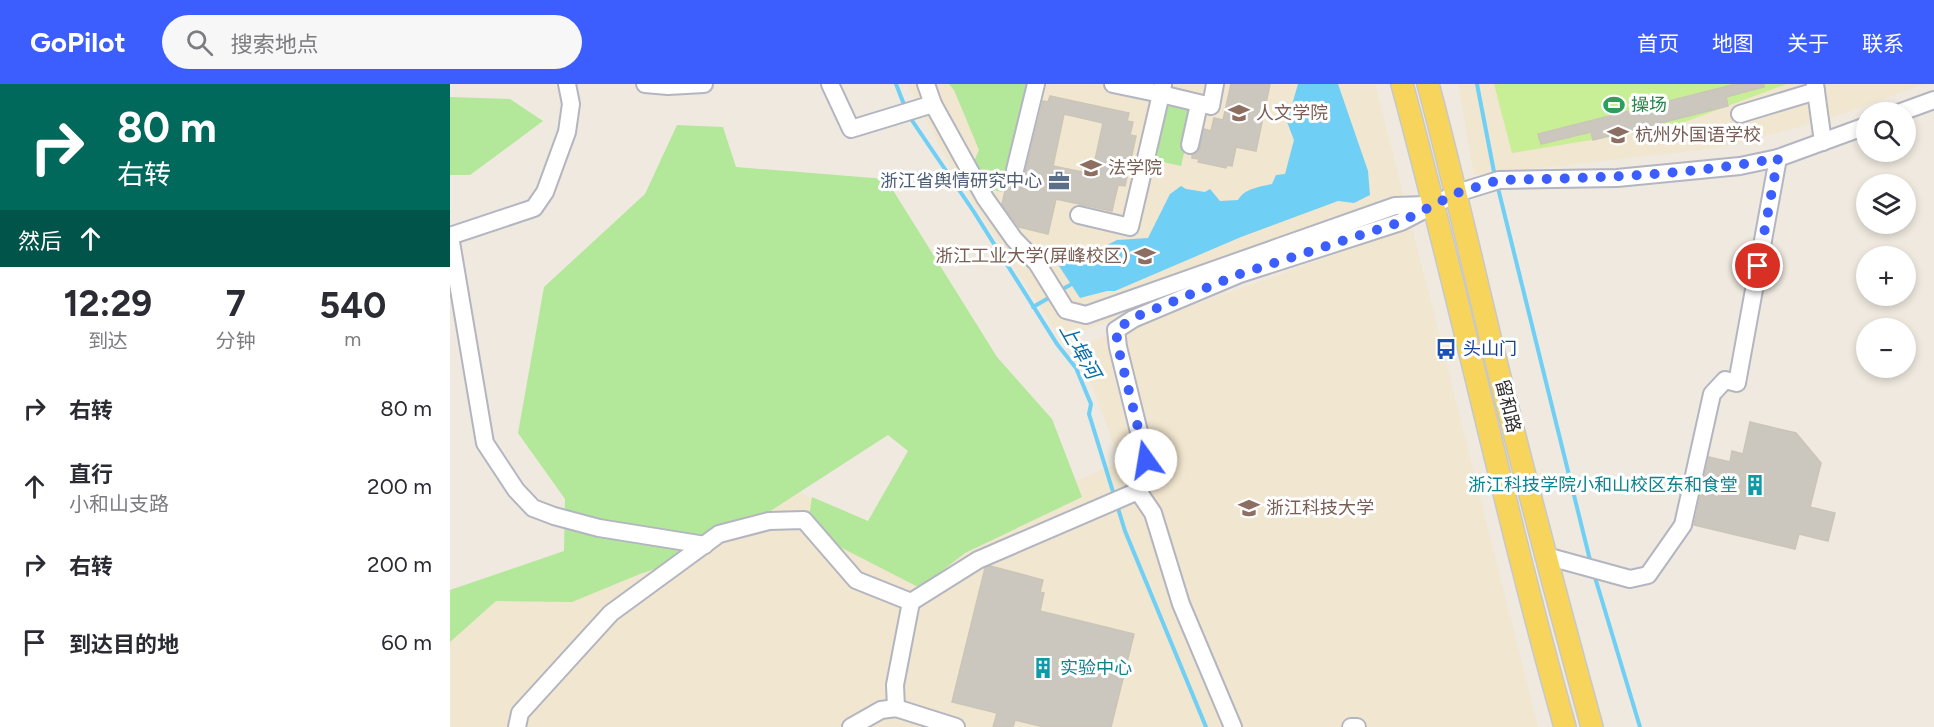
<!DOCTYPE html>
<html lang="zh">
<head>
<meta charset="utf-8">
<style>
  :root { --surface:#fff; --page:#f7f7f7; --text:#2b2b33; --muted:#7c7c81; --accent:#3c5eff }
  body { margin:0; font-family:Figtree,"Noto Sans SC",sans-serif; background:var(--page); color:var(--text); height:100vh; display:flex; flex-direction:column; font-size:22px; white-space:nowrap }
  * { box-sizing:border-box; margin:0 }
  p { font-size:20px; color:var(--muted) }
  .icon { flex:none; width:33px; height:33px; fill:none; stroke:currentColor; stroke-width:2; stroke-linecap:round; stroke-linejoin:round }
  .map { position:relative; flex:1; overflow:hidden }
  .panel { display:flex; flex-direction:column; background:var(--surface); width:450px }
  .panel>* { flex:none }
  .guide { background:#00695c; color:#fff; overflow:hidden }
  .buttons { position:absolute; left:1406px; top:18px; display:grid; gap:12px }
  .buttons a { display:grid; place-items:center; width:60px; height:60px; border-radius:50%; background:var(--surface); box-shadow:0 3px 9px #0003; font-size:30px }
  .pin { position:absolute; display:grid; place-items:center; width:51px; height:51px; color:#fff; margin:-26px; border:3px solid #fff; border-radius:50%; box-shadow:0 2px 6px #0007 }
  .me { position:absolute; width:66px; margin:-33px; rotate:347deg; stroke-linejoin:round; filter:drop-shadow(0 0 4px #0008) }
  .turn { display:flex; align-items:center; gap:21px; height:126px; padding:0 18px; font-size:27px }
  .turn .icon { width:78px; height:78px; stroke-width:2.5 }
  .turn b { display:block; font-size:42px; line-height:51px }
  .then { display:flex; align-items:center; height:57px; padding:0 18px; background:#0003; gap:12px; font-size:22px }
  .eta { display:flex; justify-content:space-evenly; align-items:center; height:102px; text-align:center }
  .eta b { font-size:36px; font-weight:700; line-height:42px }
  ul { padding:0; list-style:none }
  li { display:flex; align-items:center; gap:18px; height:78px; padding:0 18px }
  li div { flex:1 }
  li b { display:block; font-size:22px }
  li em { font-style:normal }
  header { display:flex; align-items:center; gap:36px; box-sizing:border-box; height:84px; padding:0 30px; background:var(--accent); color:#fff }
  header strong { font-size:28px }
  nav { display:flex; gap:33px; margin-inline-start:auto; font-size:21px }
  .search { width:420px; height:54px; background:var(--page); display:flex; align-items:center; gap:15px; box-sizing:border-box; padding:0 21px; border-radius:33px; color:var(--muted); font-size:22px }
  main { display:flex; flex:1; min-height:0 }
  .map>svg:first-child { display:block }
</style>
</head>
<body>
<header>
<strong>GoPilot</strong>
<div class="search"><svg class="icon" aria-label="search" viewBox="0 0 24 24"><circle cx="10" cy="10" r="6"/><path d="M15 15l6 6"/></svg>搜索地点</div>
<nav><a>首页</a><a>地图</a><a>关于</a><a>联系</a></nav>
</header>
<main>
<section class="panel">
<div class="guide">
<div class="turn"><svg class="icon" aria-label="right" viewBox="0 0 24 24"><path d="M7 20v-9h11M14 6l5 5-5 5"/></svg><div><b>80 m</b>右转</div></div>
<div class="then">然后<svg class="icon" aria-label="ahead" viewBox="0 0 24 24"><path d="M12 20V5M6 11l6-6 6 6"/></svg></div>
</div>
<div class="eta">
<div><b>12:29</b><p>到达</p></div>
<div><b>7</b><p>分钟</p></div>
<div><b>540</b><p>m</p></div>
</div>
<ul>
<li><svg class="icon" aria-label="right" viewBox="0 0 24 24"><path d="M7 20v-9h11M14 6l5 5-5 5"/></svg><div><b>右转</b></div><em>80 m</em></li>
<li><svg class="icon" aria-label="ahead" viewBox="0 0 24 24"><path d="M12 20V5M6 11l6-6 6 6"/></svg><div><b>直行</b><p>小和山支路</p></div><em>200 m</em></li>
<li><svg class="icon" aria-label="right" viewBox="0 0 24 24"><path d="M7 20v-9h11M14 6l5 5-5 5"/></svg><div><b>右转</b></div><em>200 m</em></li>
<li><svg class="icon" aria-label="arrive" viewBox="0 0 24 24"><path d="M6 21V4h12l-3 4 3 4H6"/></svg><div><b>到达目的地</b></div><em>60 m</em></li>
</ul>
</section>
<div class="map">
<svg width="1484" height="643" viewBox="0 0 1484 643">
  <rect width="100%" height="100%" fill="#efe9df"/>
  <g fill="#f1e6cf">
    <path d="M 458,0 L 925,0 L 957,125 L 611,255 L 502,86 Z"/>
    <path d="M 1008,0 L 1475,0 L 1369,38 L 1267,64 L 1024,91 Z"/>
    <path d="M 962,143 L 1088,643 L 0,643 L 0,530 L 298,381 L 464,468 L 670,378 L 628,262 Z"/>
  </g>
  <g fill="#b3e79a">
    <path d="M 499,0 L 578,0 L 552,108 L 535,104 L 522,82 L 529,66 L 504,6 Z"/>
    <path d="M 0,13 L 60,15 L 93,37 L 20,91 L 0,91 Z"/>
    <path d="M 713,14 L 745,21 L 731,82 L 699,75 Z"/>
    <path d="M 227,41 L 273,43 L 286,83 L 436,95 L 547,273 L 602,335 L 632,413 L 515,469 L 470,504 L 357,446 L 362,413 L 418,437 L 458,367 L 438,351 L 260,466 L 190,490 L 122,518 L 46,517 L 0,558 L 0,506 L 114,467 L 115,415 L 68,349 L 94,203 L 195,110 Z"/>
  </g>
  <path fill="#c8ef96" d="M 1044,0 L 1337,0 L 1221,43 L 1062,69 Z"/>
  <path fill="#6fcff4" d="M 848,0 L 888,0 L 918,87 L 920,111 L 904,119 L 888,117 L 791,153 L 665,207 L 657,207 L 630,214 L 609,182 L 624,169 L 645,167 L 667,156 L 698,154 L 720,110 L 731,102 L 736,105 L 755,108 L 760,105 L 770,117 L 788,116 C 795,104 810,103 822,100 L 826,91 L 835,90 L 844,56 L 837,38 Z"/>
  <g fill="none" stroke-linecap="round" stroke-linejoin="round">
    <g stroke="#6fcff4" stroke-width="4">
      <path d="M 446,0 L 455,23"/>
      <path d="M 1027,0 L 1045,93"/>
      <path d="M 459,32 L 524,128 L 607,260 L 626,284 L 641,320 L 639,330 L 664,411"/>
      <path d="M 1047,100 L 1141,480"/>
      <path d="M 611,206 L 620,201"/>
      <path d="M 583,223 L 602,212"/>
      <path d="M 667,421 L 675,447 L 756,643"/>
      <path d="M 1144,490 L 1190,643"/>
    </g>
  </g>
  <g fill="#cbc7be" stroke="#cbc5b8" stroke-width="1.5" fill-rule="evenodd">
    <path d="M 781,0 L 820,0 L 806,67 L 786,63 L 782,82 L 777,81 L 776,84 L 748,78 L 749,75 L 742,74 L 742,71 L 750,64 L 754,45 L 761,47 L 764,34 L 773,36 Z"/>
    <path d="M 1286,0 L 1314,0 L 1314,3 L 1276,13 L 1278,22 L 1143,56 L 1141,48 L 1091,60 L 1088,50 Z"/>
    <path d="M 600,12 L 679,29 L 677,37 L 683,38 L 680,51 L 686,52 L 675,102 L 668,101 L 662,127 L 606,115 L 598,150 L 569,143 L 552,120 L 558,94 L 567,96 L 575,89 L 593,17 L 598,18 ZM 614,30 L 653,39 L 642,90 L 603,82 Z"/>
    <path d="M 1300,338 L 1346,349 L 1371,379 L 1360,423 L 1385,429 L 1378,457 L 1349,450 L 1345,465 L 1244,441 L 1259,373 L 1280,378 L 1282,367 L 1293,370 Z"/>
    <path d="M 540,482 L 593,496 L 590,508 L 594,509 L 590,527 L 684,550 L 661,643 L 594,643 L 565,636 L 563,643 L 543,643 L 547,629 L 502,618 L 535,484 Z"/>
  </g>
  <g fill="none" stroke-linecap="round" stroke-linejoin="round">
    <defs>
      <g id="minor">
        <path d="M 195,0 L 218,2 L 254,0"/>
        <path d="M 380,0 L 401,45 L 483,20"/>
        <path d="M 476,0 L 483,20 L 535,114 L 564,155 L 587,179 L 616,226 L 636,231 L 945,122 L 977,121"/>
        <path d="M 663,0 L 711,10 L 713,1"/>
        <path d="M 1365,0 L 1373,58"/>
        <path d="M 1451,28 L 1484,16"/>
        <path d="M 1290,30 L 1366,7"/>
        <path d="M 740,61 L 749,20"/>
        <path d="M 565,86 L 586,0"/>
        <path d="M 629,131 L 680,143 L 711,10 L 761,22 L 765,0"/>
        <path d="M 0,152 L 35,359 L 66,406 L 83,424 L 104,432 L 149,444 L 255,461"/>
        <path d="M 0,152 L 84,124 L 95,108 L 117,48 L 121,20 L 117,0"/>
        <path d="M 688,407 L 703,429 L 731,520 L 783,643"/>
        <path d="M 1096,472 L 1180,495 L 1198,491 L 1233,441 L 1262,310 L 1275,296 L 1287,299 L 1328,74"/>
        <path d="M 446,624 L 445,601 L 461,518 L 528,476 L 688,407 L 697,394 L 696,376 L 668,263 L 666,246 L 683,235 L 790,190 L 951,138 L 1007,109 L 1049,96 L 1167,94 L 1290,82 L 1328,74 L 1416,42"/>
        <path d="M 67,643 L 70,629 L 161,529 L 269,450 L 319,437 L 354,436 L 406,496 L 461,518"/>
        <path d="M 401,643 L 431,626 L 446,624 L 506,643"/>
        <path d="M 901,643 L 907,643"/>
      </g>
      <g id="major">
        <path d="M 952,0 C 1010,214 1055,430 1115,643"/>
        <path d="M 978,0 C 1002,89 1022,179 1044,269 C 1075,394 1108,519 1142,643"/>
      </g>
    </defs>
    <use href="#minor" stroke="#b3b5c1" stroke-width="20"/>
    <use href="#major" stroke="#c8c8c8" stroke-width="24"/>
    <use href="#minor" stroke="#fff" stroke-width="16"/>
    <use href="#major" stroke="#f7d55d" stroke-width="21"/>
  </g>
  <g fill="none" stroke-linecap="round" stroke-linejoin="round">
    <path stroke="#3c5eff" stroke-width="10" stroke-dasharray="0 18" d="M 696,376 L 668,263 L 666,246 L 683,234 L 790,190 L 951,138 L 1007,109 L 1049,96 C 1143,94 1236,92 1328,74 L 1308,182"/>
  </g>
  <defs>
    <symbol id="stadium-bare" viewBox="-9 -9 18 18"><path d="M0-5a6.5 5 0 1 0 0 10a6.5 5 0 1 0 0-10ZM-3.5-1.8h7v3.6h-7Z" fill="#2e9e5b" stroke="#fff" stroke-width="2.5" paint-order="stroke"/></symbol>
    <symbol id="university-bare" viewBox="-9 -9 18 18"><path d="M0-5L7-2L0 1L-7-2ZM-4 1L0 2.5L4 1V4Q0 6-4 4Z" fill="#8d6e63" stroke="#fff" stroke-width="2.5" paint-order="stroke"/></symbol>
    <symbol id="school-bare" viewBox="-9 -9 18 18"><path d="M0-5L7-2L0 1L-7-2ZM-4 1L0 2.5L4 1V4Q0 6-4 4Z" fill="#8d6e63" stroke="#fff" stroke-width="2.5" paint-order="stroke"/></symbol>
    <symbol id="office-bare" viewBox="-9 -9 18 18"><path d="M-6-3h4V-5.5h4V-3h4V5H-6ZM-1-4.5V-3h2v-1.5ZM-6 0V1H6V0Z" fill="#5c6f8a" stroke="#fff" stroke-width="2.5" paint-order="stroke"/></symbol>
    <symbol id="bus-bare" viewBox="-9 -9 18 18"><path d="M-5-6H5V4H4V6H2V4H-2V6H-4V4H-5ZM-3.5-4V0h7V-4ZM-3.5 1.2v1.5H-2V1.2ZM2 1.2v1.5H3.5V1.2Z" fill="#1a4fb4" stroke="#fff" stroke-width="2.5" paint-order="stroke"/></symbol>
    <symbol id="building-bare" viewBox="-9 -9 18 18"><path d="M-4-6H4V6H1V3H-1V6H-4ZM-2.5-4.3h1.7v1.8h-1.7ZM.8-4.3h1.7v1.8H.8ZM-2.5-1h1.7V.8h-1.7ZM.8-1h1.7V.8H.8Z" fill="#0f9aa8" stroke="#fff" stroke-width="2.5" paint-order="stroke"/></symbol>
  </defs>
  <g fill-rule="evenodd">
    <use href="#stadium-bare" x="1149" y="6" width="30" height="30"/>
    <use href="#university-bare" x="774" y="14" width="30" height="30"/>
    <use href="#school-bare" x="1153" y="36" width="30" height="30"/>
    <use href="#university-bare" x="626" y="69" width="30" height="30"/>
    <use href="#office-bare" x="594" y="82" width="30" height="30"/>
    <use href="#university-bare" x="680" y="157" width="30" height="30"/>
    <use href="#bus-bare" x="981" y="250" width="30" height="30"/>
    <use href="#building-bare" x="1290" y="386" width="30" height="30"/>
    <use href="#university-bare" x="784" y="409" width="30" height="30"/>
    <use href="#building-bare" x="578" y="569" width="30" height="30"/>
  </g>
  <g text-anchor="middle" stroke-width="6" stroke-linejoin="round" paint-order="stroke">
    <g font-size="18" fill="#27864d" stroke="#fff" text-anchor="start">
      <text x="1181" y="27">操场</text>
    </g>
    <g font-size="18" fill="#785e54" stroke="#fff" text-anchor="start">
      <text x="806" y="35">人文学院</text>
      <text x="1185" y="57">杭州外国语学校</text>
      <text x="658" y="90">法学院</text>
      <text x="678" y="178" text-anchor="end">浙江工业大学(屏峰校区)</text>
      <text x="816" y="430">浙江科技大学</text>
    </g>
    <g font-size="18" fill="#4e5e75" stroke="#fff" text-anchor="end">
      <text x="592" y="103">浙江省舆情研究中心</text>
    </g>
    <g font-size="18" fill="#164399" stroke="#fff" text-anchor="start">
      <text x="1013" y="271">头山门</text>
    </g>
    <g font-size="18" fill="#2d2d2d" stroke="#fff">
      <text transform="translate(1058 322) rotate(76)" y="6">留和路</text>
    </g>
    <g font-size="18" fill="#0d838f" stroke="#fff" text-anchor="end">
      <text x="1288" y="407">浙江科技学院小和山校区东和食堂</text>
      <text x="610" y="590" text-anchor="start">实验中心</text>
    </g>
    <g font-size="20" font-style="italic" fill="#086da7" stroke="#fff">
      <text transform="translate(630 267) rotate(60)" y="7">上埠河</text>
    </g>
  </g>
</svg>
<div class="buttons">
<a><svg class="icon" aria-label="search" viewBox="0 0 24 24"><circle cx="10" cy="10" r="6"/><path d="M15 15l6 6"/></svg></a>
<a><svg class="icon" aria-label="layers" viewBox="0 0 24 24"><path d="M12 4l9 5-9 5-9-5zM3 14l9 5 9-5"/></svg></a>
<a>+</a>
<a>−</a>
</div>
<div class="pin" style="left:1308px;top:182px;background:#d93025"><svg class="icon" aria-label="arrive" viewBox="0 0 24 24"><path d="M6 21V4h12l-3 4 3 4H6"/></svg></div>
<svg class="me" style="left:696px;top:376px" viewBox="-20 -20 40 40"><circle r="19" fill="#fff"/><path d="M0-13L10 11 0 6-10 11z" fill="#3c5eff"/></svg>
</div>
</main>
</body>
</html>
